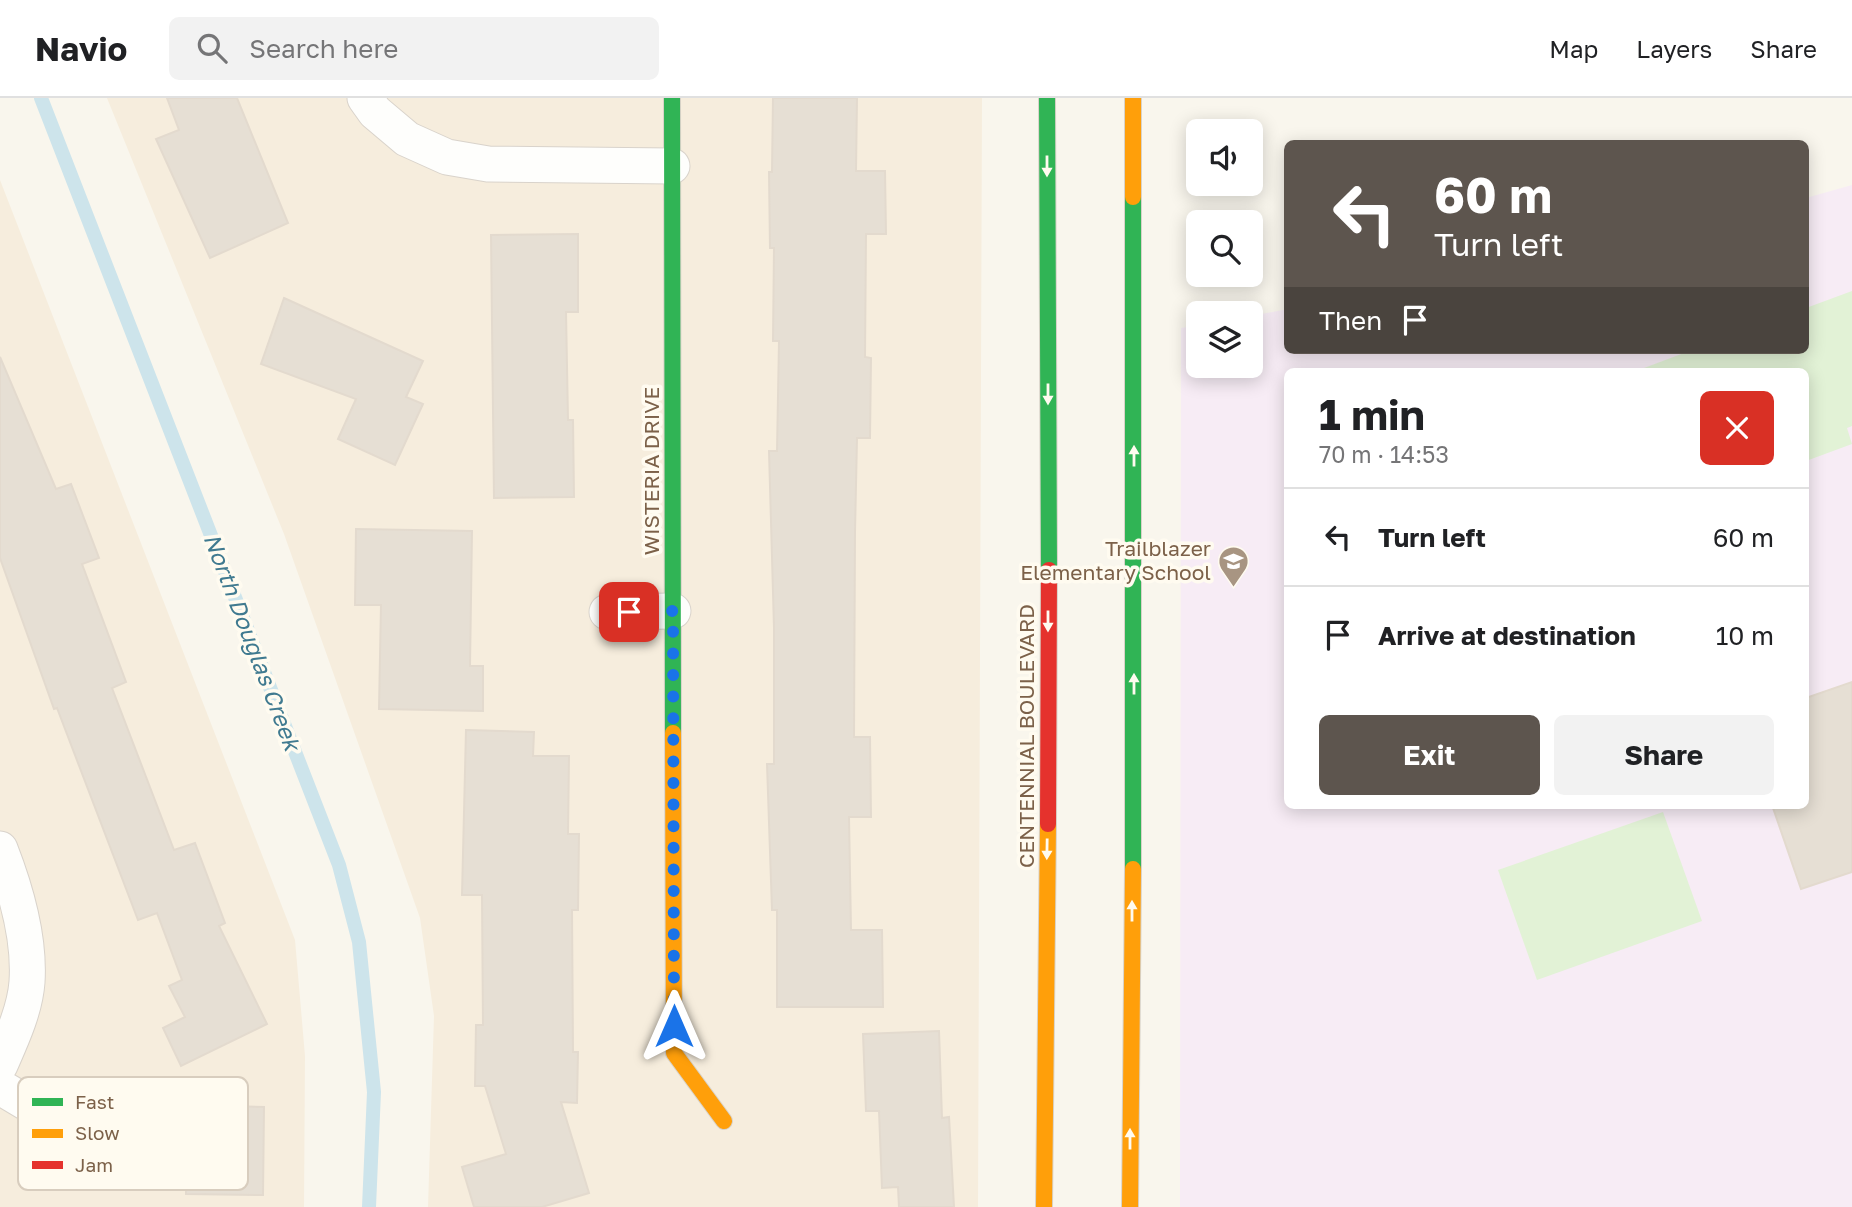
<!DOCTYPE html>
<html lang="en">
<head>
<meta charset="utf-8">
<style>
  :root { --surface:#fff; --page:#f2f2f2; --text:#202124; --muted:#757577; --line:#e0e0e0; --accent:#5d554e }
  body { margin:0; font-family:"Golos Text",sans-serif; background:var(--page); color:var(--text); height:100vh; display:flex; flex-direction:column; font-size:26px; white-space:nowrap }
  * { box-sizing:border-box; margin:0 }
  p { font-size:23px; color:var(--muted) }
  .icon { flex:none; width:38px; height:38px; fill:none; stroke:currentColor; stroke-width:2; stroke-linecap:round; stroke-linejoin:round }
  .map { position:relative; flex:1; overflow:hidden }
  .panel { position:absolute; left:1284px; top:270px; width:525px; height:441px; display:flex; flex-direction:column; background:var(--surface); border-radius:10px; box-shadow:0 4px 18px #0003 }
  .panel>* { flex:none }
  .guide { position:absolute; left:1284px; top:42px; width:525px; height:214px; border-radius:10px; box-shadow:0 4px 18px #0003; background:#5d554e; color:#fff; overflow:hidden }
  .tools { position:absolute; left:1186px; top:21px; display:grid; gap:14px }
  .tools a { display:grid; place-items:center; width:77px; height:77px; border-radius:10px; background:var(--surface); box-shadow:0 4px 18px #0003; font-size:35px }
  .pin { position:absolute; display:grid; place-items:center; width:60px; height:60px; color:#fff; margin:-30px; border-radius:14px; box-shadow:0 4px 10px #0006 }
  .me { position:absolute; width:77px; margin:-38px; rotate:0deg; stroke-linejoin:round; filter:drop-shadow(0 0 5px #0008) }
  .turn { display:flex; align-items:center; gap:24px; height:147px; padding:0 35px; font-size:32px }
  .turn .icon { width:91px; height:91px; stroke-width:2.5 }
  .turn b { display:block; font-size:49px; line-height:60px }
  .then { display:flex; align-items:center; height:66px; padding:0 35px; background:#0003; gap:14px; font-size:26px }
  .round { display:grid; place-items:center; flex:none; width:74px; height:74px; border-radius:10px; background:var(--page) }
  .headline { display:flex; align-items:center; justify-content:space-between; height:119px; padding:0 35px }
  h1 { font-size:42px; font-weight:700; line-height:52px }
  .primary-button { display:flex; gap:14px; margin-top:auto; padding:14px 35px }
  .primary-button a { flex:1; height:80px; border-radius:10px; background:var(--accent); color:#fff; font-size:28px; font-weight:700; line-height:80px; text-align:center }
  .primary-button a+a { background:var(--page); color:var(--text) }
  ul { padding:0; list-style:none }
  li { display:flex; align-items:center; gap:21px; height:98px; padding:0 35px; border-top:2px solid var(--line) }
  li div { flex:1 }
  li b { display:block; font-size:26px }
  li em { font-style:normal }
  header { display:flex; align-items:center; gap:42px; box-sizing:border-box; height:98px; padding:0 35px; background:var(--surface); border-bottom:2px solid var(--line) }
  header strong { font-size:33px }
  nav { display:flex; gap:38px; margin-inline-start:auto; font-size:24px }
  .search { width:490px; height:63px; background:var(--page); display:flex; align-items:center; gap:18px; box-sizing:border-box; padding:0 24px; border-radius:10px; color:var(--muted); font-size:26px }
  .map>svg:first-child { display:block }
</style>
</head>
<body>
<header>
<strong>Navio</strong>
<div class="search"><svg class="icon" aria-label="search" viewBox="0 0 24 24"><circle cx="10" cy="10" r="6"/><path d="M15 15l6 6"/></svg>Search here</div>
<nav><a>Map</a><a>Layers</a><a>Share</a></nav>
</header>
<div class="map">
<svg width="1852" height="1109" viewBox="0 0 1852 1109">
  <rect width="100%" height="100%" fill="#f9f6ed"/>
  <g fill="#f6eddd">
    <path d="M 107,0 L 982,0 L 978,1109 L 428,1109 L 434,918 L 420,820 L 284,436 Z"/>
    <path d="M 0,82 L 295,842 L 305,958 L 304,1109 L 0,1109 Z"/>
  </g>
  <path fill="#f7ecf5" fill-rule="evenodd" d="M 1852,87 L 1852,1109 L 1180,1109 L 1181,230 L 1199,227 L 1199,268 L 1251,268 L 1251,218 L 1288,211 L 1288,252 L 1806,252 L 1806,100 ZM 1288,273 L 1806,273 L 1806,707 L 1288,707 Z"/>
  <g fill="#e2f2d6">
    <path d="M 1852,193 L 1852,328 L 1847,330 L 1852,346 L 1806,363 L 1806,273 L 1636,273 L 1692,252 L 1806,252 L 1806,210 Z"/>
    <path d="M 1663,714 L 1702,823 L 1537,882 L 1498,772 Z"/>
  </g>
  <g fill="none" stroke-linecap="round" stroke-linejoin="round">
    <path stroke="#cde4eb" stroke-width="14" d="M 41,0 L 339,767 L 359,844 L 374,994 L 369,1109"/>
  </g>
  <g fill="#e6dfd4" stroke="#e3dace" stroke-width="2">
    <path d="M 167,0 L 237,0 L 288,125 L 210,160 L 156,41 L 179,32 Z"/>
    <path d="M 773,0 L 857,0 L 856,73 L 885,73 L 886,136 L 866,136 L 865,259 L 871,260 L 870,340 L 857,340 L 855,434 L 854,639 L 870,639 L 871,719 L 849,719 L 851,832 L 882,832 L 883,909 L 777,909 L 777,812 L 772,812 L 767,666 L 774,666 L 774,530 L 769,353 L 777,353 L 779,243 L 773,243 L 774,150 L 770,150 L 769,74 L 772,74 Z"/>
    <path d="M 578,136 L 578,214 L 566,214 L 568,322 L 573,322 L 574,399 L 494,400 L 491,137 Z"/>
    <path d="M 284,200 L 423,263 L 406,299 L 423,306 L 395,367 L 338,341 L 356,301 L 261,266 Z"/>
    <path d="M 0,259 L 56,391 L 71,386 L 99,460 L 82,466 L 126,584 L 112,590 L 174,752 L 195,745 L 225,825 L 219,828 L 267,926 L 181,968 L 163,930 L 185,919 L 169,888 L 182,882 L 157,815 L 138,822 L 57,610 L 54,611 L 0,460 Z"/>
    <path d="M 356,431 L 472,433 L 470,568 L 483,568 L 483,613 L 379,611 L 381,507 L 355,507 Z"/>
    <path d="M 1852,584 L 1852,774 L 1801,791 L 1772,707 L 1806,707 L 1806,600 Z"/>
    <path d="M 466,632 L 534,634 L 533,658 L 569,658 L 568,736 L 579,736 L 578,812 L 572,812 L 573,954 L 578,954 L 577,1005 L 561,1004 L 589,1095 L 542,1109 L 474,1109 L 462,1069 L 506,1056 L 485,988 L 475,988 L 476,927 L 483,927 L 482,797 L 462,797 Z"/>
    <path d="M 939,933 L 942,1020 L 949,1019 L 954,1109 L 899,1109 L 898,1089 L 882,1090 L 879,1013 L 866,1013 L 863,936 Z"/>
    <path d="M 187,1007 L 264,1009 L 263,1097 L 186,1096 Z"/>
  </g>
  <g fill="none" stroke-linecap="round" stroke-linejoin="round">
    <defs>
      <g id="street">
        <path d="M 365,0 L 375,14 L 407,41 L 447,59 L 488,66 L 672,68"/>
        <path d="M 607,514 L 673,513"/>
        <path d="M 0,751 C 16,792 30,839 27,884 C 25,912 11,942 0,967"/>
        <path d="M 0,989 L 42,1014"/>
      </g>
      <g id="fast">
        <path d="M 672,0 L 673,635"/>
        <path d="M 1047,0 L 1049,472"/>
        <path d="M 1133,771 L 1133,99"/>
      </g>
      <g id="slow">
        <path d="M 1133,0 L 1133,99"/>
        <path d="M 673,635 L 674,955 L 724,1023"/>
        <path d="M 1044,1109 L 1048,726"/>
        <path d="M 1130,1109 L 1133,771"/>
      </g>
      <path id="jam" d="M 1048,726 L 1049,472"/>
    </defs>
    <use href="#street" stroke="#d9d3cb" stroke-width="37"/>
    <use href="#fast" stroke="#d8d2c8" stroke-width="18"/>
    <use href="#slow" stroke="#d8d2c8" stroke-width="18"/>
    <use href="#jam" stroke="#d8d2c8" stroke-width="18"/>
    <use href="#street" stroke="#fefefc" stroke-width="35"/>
    <use href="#fast" stroke="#30b455" stroke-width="16"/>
    <use href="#slow" stroke="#ff9f0a" stroke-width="16"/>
    <use href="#jam" stroke="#e5322d" stroke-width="16"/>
  </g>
  <defs><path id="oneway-solid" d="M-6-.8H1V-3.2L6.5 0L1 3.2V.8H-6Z" transform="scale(1.75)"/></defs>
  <g fill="#fffbf0">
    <use href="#oneway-solid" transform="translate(1047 68) rotate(90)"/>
    <use href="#oneway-solid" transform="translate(1048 296) rotate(90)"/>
    <use href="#oneway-solid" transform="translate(1134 358) rotate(-90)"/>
    <use href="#oneway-solid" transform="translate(1048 523) rotate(90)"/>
    <use href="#oneway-solid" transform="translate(1134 586) rotate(-90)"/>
    <use href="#oneway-solid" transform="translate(1047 751) rotate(91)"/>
    <use href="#oneway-solid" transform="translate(1132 813) rotate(-90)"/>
    <use href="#oneway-solid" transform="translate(1130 1041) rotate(-90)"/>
  </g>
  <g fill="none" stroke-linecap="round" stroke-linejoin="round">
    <path stroke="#1a73e8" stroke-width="12" stroke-dasharray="0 21.6" d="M 629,514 L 673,513 L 674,928"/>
  </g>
  <defs>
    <symbol id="school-pin" viewBox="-11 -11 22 30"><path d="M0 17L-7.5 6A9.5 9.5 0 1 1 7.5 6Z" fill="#a89582" stroke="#fffbf0"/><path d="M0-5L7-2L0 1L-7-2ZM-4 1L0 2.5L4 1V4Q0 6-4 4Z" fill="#fff"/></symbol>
  </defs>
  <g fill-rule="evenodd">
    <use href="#school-pin" x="1216" y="446" width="35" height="47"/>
  </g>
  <g text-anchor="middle" stroke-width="7" stroke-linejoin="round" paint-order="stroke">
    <g font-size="21" fill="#7c6149" stroke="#fffbf0">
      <text transform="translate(652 373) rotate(-90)" y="7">WISTERIA DRIVE</text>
      <text transform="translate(1027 638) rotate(-90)" y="7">CENTENNIAL BOULEVARD</text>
    </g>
    <g font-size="21" fill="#7c6149" stroke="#fffbf0" text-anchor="end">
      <text x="1211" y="458">Trailblazer<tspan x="1211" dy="24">Elementary School</tspan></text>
    </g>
    <g font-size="23" font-style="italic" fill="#407a90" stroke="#fffbf0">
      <text transform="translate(252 544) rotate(69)" y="8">North Douglas Creek</text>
    </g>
  </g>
  <rect x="18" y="979" width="230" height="113" rx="10" fill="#fffbf0" stroke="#d8cdbe" stroke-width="2"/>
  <rect x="32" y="1000" width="31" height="8" fill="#30b455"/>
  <rect x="32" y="1031" width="31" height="9" fill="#ff9f0a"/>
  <rect x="32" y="1063" width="31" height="8" fill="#e5322d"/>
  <g font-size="19" fill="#7c6149">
    <text x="75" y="1011">Fast</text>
    <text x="75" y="1042">Slow</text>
    <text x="75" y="1074">Jam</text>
  </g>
</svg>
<div class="tools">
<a><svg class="icon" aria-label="sound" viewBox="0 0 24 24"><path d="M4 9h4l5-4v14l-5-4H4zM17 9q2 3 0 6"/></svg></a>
<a><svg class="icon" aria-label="search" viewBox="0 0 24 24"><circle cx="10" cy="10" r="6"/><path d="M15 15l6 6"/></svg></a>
<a><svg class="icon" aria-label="layers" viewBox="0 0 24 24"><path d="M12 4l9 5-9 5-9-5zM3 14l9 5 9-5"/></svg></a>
</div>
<div class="pin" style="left:629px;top:514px;background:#d93025"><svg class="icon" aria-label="arrive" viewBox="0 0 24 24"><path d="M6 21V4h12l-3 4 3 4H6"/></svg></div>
<svg class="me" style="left:674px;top:928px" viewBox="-20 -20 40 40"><path d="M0-17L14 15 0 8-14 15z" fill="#1a73e8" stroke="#fff" stroke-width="4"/></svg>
<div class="guide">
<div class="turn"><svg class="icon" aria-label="left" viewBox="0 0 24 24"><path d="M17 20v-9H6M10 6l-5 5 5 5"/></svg><div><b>60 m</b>Turn left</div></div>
<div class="then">Then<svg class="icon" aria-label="arrive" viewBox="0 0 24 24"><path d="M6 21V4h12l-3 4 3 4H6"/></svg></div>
</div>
<section class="panel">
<div class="headline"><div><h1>1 min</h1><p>70 m · 14:53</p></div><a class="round" style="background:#d93025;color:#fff"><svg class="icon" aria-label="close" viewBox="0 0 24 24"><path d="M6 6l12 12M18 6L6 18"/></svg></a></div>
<ul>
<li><svg class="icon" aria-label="left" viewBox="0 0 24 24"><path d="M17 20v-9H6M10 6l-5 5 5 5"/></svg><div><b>Turn left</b></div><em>60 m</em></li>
<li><svg class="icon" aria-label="arrive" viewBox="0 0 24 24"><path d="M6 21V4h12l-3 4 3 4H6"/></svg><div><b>Arrive at destination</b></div><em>10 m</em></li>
</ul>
<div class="primary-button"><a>Exit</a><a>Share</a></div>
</section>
</div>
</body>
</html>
